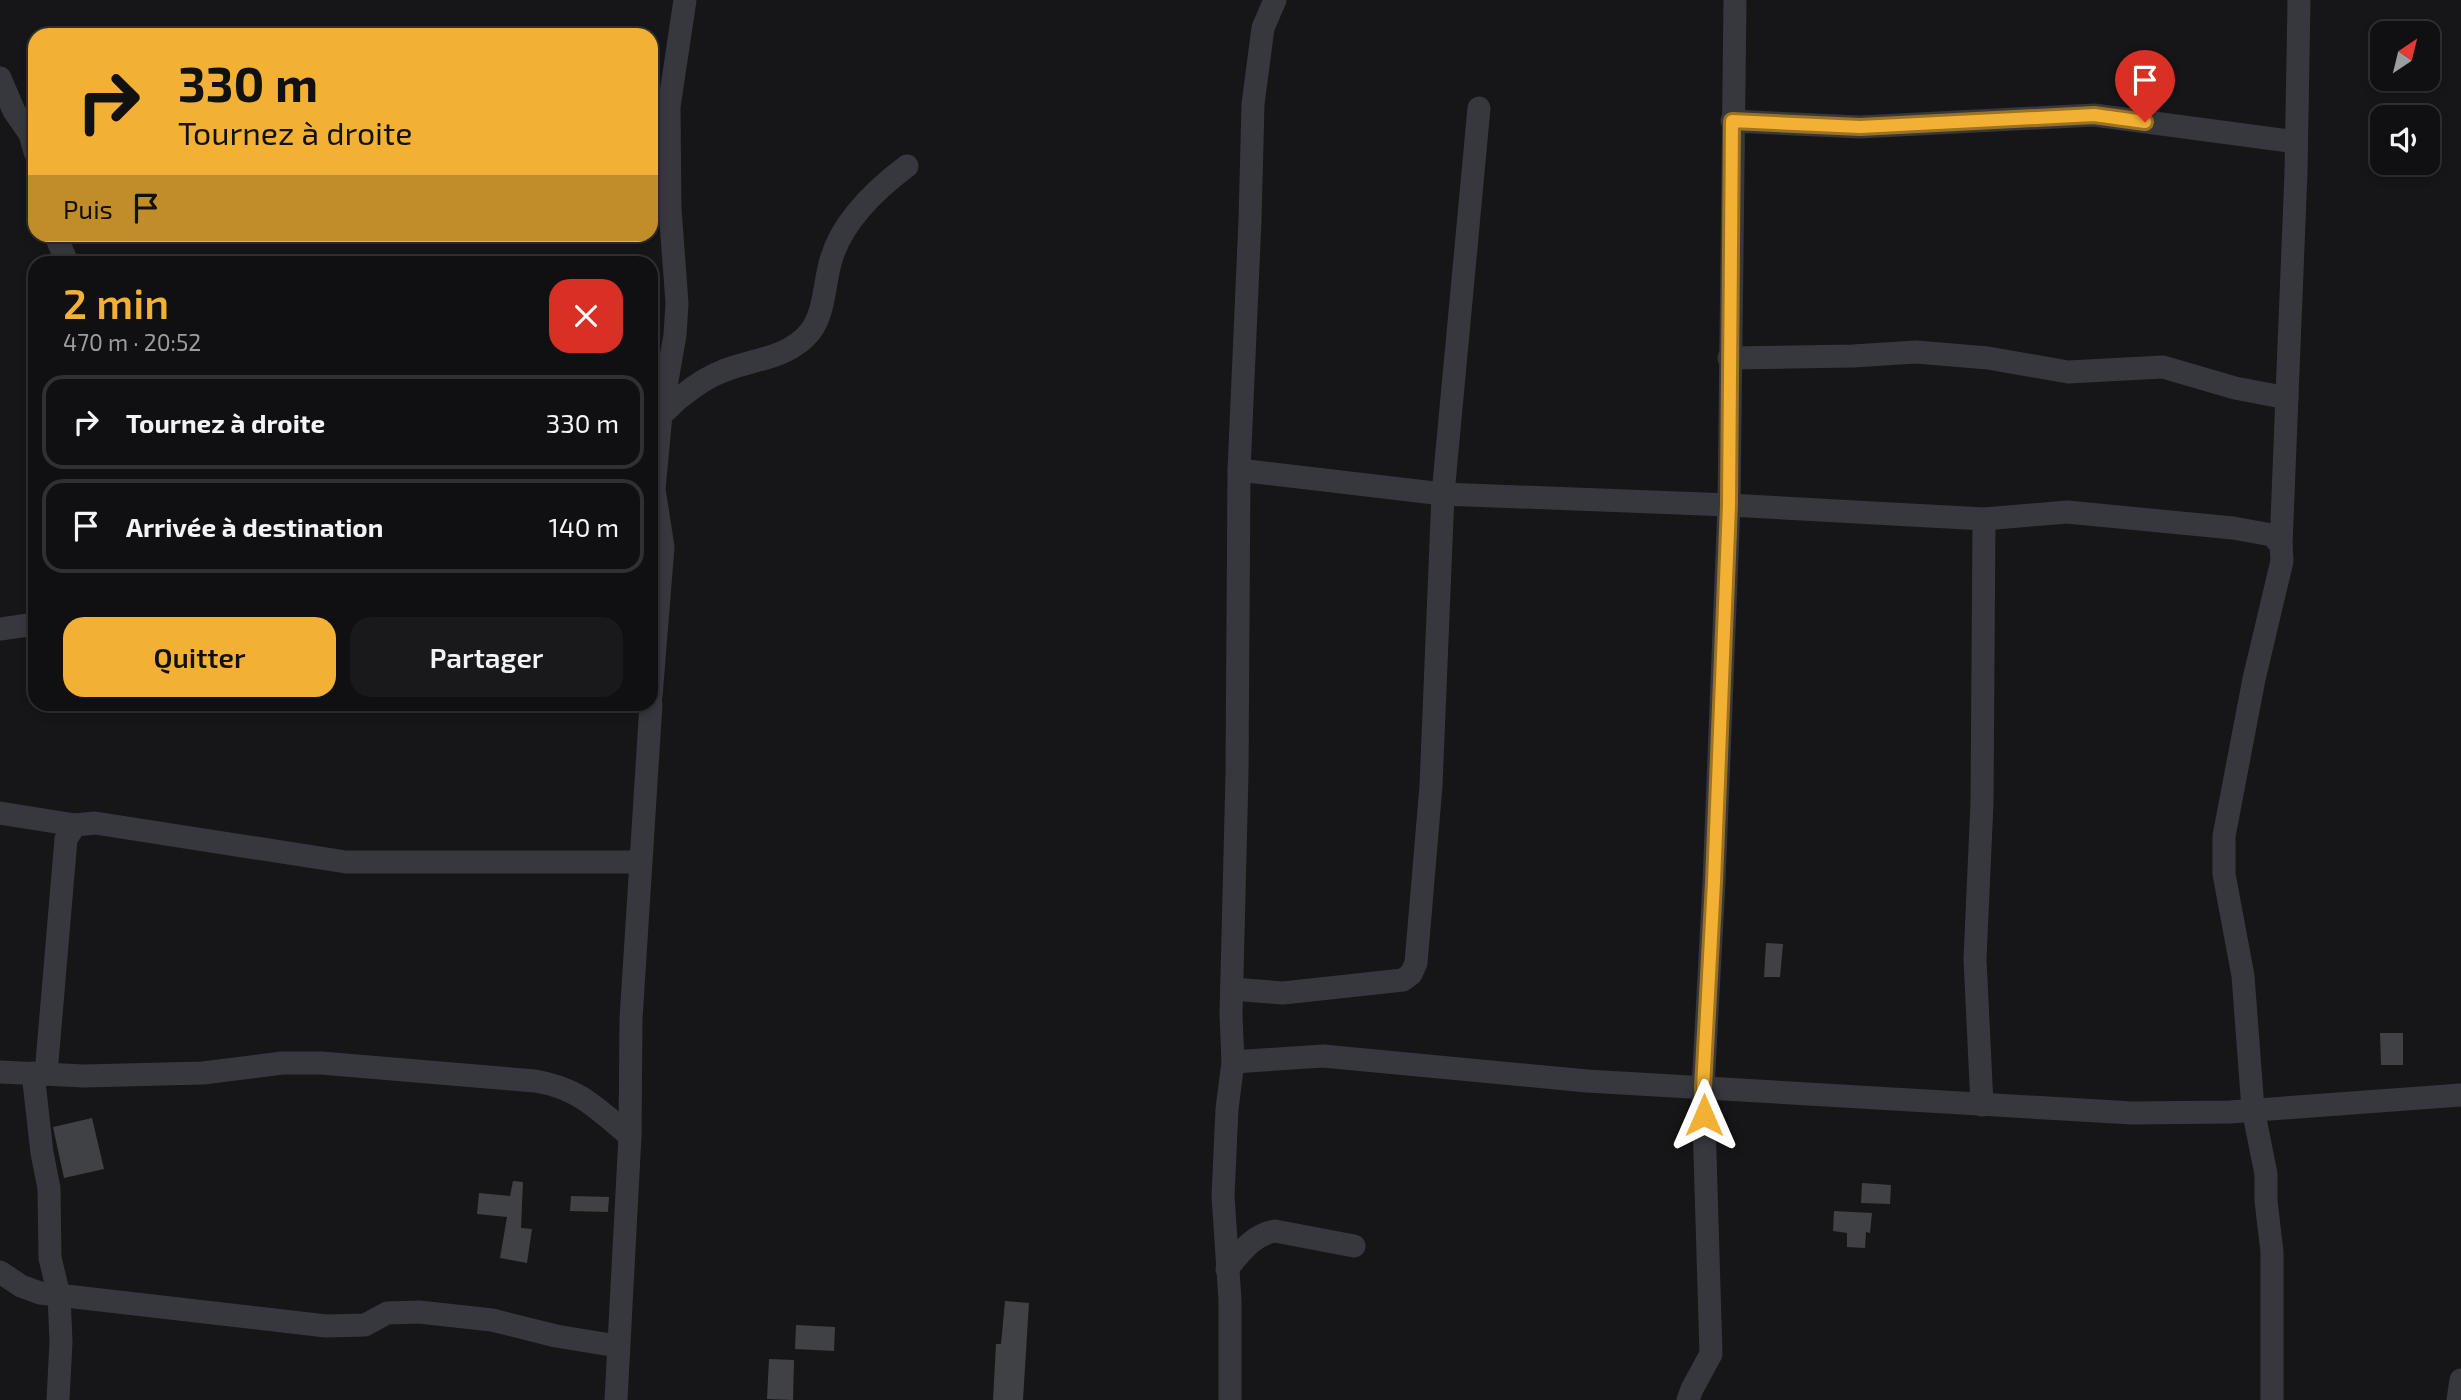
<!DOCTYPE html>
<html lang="fr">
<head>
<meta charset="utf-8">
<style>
  :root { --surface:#101012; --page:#19191b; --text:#f1f3f6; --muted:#9c9d9f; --line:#303032; --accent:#f2b134 }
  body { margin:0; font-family:"Exo 2",sans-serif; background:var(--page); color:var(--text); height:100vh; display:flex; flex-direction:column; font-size:26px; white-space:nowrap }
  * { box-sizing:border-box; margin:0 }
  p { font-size:23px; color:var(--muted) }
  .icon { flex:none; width:38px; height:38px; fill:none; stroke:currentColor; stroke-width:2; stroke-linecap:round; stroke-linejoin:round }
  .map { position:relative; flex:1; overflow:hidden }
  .side { position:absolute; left:28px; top:256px; width:630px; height:455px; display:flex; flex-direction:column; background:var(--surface); border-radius:21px; box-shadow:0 4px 10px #0003,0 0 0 2px var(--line) }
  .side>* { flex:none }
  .top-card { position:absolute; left:28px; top:28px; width:630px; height:214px; border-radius:21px; box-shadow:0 4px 10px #0003,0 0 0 2px var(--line); background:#f2b134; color:#111; overflow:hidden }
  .needle { width:46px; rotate:35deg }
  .tools { position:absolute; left:2370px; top:21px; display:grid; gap:14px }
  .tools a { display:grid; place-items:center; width:70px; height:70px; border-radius:14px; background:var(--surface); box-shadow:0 4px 10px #0003,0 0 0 2px var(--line); font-size:35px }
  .pin { position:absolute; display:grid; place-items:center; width:60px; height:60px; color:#fff; margin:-72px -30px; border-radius:50% 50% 50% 0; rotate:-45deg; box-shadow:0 0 7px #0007 }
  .pin .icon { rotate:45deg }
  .me { position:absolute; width:77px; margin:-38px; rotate:0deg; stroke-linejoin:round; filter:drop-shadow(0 0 5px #0008) }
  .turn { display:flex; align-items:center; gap:24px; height:147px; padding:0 35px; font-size:32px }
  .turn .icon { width:91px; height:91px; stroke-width:2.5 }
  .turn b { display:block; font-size:49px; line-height:60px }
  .then { display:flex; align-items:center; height:66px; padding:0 35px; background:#0003; gap:14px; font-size:26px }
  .round { display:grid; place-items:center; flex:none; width:74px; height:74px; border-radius:21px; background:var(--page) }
  .headline { display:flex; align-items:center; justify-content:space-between; height:119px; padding:0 35px }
  h1 { font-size:42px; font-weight:600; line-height:52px; color:var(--accent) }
  .cta { display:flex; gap:14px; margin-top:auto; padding:14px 35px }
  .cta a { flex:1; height:80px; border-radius:21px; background:var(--accent); color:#111; font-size:28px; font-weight:600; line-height:80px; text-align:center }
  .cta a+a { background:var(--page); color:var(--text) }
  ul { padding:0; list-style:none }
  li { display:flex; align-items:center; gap:21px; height:94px; margin:0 14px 10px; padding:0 21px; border:4px solid var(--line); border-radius:21px }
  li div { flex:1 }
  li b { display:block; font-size:26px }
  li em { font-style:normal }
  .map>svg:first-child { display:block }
</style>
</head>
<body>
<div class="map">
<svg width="2461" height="1400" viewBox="0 0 2461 1400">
  <rect width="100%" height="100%" fill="#161618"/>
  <g fill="#404145">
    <path d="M 1766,943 L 1783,944 L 1780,977 L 1764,977 Z"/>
    <path d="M 2380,1033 L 2403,1033 L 2403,1065 L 2381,1065 Z"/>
    <path d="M 92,1118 L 104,1169 L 64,1178 L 53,1127 Z"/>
    <path d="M 513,1181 L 523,1182 L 521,1228 L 532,1229 L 527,1263 L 500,1258 L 507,1217 L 477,1214 L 479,1193 L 510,1196 Z"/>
    <path d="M 1862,1183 L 1891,1185 L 1890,1204 L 1861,1203 Z"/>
    <path d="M 571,1196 L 609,1197 L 608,1212 L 570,1211 Z"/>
    <path d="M 1834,1211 L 1872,1213 L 1870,1233 L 1866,1232 L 1865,1248 L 1847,1247 L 1847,1233 L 1833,1231 Z"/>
    <path d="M 1005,1301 L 1029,1303 L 1023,1400 L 993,1400 L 996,1344 L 1001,1344 Z"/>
    <path d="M 796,1325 L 835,1327 L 834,1351 L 795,1349 Z"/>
    <path d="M 769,1359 L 794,1360 L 793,1400 L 767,1399 Z"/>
  </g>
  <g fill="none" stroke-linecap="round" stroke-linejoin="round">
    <g stroke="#37383d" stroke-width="23">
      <path d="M 0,78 L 14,111 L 30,134 L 35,152"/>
      <path d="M 1479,108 L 1443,494 L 1729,505 L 1984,519 L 2067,512 L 2233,528 L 2272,535 L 2281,545 L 2282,561 L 2254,679 L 2224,836 L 2224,874 L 2243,976 L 2253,1109 L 2266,1174 L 2266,1201 L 2272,1252 L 2272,1400"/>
      <path d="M 1732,121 L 1860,127 L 2094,115 L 2296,142"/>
      <path d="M 55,234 L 67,262"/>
      <path d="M 1729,358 L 1853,356 L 1916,352 L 1988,358 L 2068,372 L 2163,367 L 2235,388 L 2287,398"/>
      <path d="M 658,416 C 667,412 673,402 682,396 C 693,387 710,376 723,371 C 752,359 788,359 810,332 C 825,313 824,283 831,260 C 842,221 875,190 907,166"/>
      <path d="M 2281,545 L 2296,172 L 2299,0"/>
      <path d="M 0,629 L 35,624"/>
      <path d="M 651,696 L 663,547 L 654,489 L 661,415 L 675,335 L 677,303 L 670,209 L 669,107 L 685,0"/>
      <path d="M 0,813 L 75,825"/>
      <path d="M 1232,989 L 1283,993 L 1403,980 L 1411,974 L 1416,963 L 1431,786 L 1443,494 L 1239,470"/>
      <path d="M 1233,1062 L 1323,1056 L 1587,1081 L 2132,1113 L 2230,1112 L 2461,1095"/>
      <path d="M 0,1072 L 84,1076 L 203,1073 L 282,1063 L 321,1063 L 535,1081 C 579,1088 597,1109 630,1136"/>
      <path d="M 33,1073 L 42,1153 L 49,1188 L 50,1258 L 59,1295 L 61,1342 L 58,1400"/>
      <path d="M 46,1074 L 66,839 L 75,825 L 95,823 L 346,862 L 640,862"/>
      <path d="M 1982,1105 L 1975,959 L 1982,803 L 1984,519"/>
      <path d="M 1227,1269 C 1241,1252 1253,1235 1275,1231 L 1354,1246"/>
      <path d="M 0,1272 L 21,1286 L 40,1293 L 326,1326 L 365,1325 L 387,1313 L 419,1312 L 492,1320 L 556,1336 L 617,1346"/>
      <path d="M 616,1400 L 630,1136 L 631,1019 L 651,704"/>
      <path d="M 1230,1400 L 1230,1300 L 1223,1196 L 1227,1109 L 1233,1062 L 1231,1015 L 1237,774 L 1239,470 L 1250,220 L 1253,104 L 1263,28 L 1275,0"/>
      <path d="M 1688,1400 L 1692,1389 L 1711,1354 L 1703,1088 L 1714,882 L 1729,505 L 1735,0"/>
      <path d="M 2458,1400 L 2461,1380"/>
    </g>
  </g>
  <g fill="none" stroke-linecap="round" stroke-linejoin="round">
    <defs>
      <path id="route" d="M 1704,1115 L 1703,1088 L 1714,882 L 1729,505 L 1732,121 L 1860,127 L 2094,115 L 2145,122"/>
    </defs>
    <use href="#route" stroke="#9d7322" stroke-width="18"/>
    <use href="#route" stroke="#f2b134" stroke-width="12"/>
  </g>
</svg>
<div class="tools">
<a><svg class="needle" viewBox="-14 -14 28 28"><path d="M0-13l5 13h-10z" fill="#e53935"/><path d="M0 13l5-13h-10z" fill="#9c9d9f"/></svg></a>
<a><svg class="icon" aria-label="sound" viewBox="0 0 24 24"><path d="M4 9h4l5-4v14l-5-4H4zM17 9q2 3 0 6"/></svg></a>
</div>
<div class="pin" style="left:2145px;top:122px;background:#d93025"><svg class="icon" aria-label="arrive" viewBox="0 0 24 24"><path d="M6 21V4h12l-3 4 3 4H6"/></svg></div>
<svg class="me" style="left:1704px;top:1115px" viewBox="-20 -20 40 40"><path d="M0-17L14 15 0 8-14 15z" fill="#f2b134" stroke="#fff" stroke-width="4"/></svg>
<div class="top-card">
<div class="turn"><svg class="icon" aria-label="right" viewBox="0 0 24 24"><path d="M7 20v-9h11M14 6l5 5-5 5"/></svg><div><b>330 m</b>Tournez à droite</div></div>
<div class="then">Puis<svg class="icon" aria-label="arrive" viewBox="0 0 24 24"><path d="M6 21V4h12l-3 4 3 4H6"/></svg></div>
</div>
<section class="side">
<div class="headline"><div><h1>2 min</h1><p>470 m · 20:52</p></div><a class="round" style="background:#d93025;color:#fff"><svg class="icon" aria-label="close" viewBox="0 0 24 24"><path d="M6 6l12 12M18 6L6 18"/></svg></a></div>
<ul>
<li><svg class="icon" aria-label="right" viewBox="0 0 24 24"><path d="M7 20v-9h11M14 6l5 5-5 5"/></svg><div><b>Tournez à droite</b></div><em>330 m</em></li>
<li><svg class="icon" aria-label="arrive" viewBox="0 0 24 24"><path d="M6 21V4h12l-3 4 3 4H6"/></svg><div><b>Arrivée à destination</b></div><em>140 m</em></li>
</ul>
<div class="cta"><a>Quitter</a><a>Partager</a></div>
</section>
</div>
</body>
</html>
